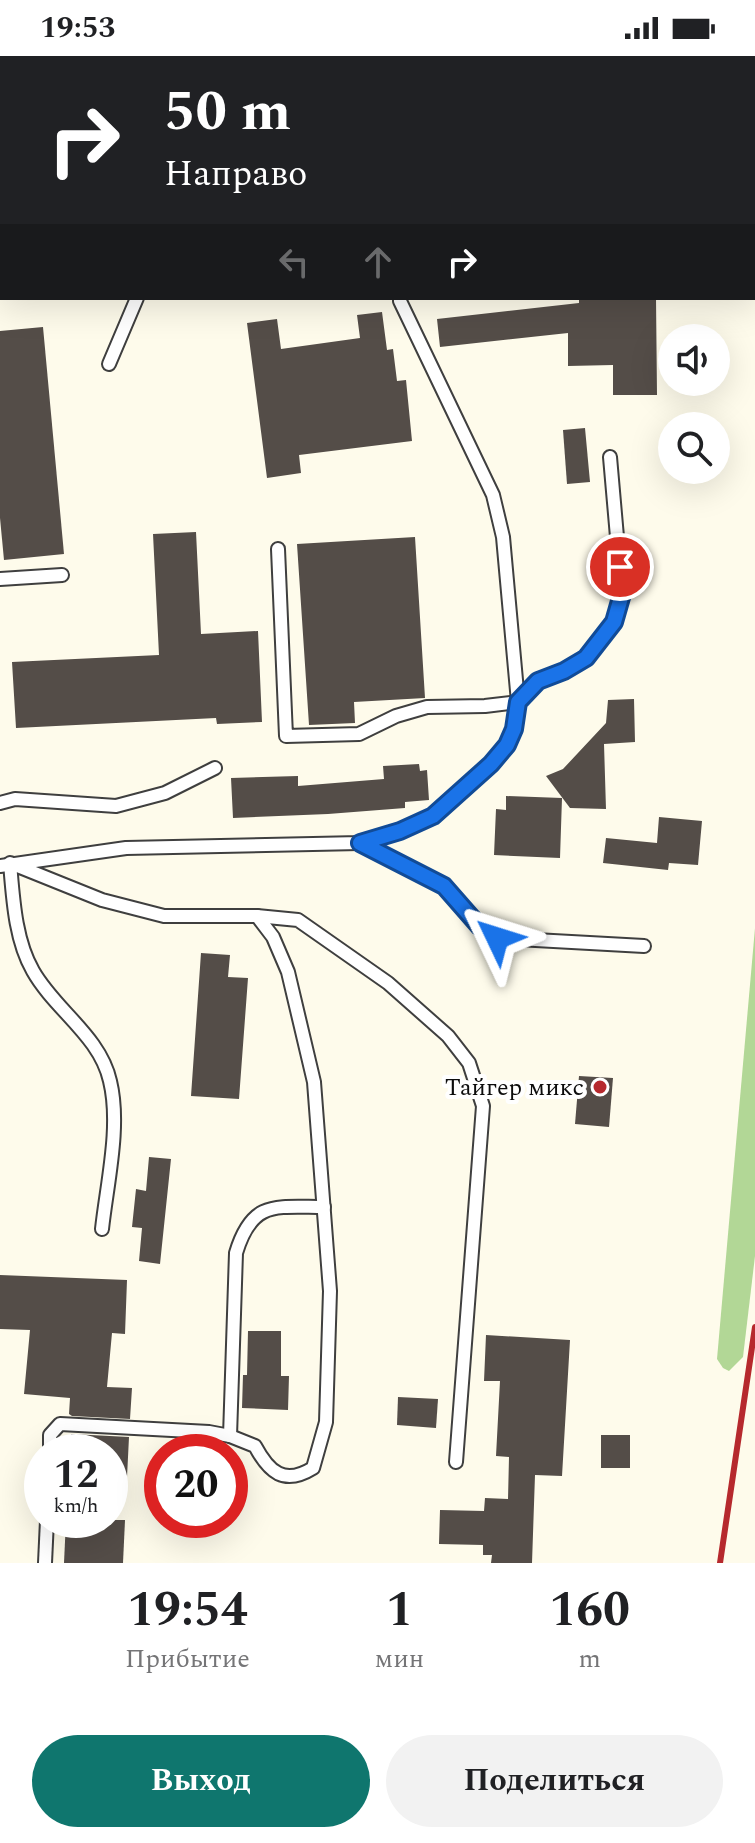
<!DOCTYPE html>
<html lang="ru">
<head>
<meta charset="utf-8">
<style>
  :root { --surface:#fff; --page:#f2f2f2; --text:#202124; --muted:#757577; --accent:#0f766e }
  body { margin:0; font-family:Spectral,serif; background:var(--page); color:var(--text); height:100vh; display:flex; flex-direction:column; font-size:30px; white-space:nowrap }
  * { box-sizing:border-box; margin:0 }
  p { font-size:26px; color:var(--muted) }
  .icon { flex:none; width:44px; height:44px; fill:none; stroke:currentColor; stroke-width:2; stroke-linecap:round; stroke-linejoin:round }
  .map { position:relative; height:1507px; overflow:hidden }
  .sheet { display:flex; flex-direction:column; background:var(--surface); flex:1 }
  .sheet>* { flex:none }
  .hud { position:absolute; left:0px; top:0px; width:756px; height:244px; box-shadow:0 8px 32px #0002; background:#202124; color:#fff; overflow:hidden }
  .tools { position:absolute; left:658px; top:268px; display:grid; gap:16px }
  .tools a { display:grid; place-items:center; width:72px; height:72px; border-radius:50%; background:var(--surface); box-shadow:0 8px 32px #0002; font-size:40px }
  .speed { position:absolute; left:24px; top:1378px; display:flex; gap:16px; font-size:40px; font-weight:700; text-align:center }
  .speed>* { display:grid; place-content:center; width:104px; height:104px; border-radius:50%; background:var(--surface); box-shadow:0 8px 32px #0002; line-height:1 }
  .speed small { font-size:20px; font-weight:400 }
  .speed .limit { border:12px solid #d22; background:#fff; color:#111 }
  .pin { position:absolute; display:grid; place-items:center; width:68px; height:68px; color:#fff; margin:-34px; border:4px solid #fff; border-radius:50%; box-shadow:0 2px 8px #0007 }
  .me { position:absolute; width:88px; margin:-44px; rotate:311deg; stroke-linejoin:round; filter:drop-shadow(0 0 6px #0008) }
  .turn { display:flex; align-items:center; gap:28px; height:168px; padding:0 32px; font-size:36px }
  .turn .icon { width:104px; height:104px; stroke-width:2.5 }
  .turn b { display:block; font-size:56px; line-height:68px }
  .lanes { display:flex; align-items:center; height:76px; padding:0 32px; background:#0003; justify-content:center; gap:40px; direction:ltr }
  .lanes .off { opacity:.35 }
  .eta { display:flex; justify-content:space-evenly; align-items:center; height:136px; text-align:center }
  .eta b { font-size:48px; font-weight:700; line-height:56px }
  .action { display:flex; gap:16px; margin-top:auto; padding:16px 32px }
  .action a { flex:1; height:92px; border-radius:48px; background:var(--accent); color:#fff; font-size:32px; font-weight:700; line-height:92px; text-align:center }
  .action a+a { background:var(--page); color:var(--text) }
  .status { display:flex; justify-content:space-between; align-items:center; height:56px; padding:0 40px; background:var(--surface); direction:ltr }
  .status svg { height:22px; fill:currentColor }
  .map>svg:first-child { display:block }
</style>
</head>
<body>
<div class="status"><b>19:53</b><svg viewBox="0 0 49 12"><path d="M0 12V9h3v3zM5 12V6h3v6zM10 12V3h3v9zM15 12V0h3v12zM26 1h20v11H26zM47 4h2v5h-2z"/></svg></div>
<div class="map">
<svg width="755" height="1507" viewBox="0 0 755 1507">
  <rect width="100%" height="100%" fill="#fefbeb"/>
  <path fill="#b2d796" d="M 755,872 L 755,1200 L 743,1301 L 729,1315 L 723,1312 L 717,1303 Z"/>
  <g fill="#544d48">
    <path d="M 579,242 L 656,242 L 657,339 L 613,339 L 613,309 L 568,310 L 568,277 L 440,291 L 437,263 L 579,247 Z"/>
    <path d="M 382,256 L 387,294 L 393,293 L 397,325 L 406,324 L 412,385 L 299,399 L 301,417 L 267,422 L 247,267 L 277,263 L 281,293 L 360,282 L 357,259 Z"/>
    <path d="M 43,271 L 64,498 L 4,504 L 0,462 L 0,275 Z"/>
    <path d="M 585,372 L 590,426 L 567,428 L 563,374 Z"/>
    <path d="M 196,476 L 201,578 L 258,575 L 262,666 L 217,668 L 216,662 L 16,672 L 12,606 L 159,599 L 153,478 Z"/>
    <path d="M 415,481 L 425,642 L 354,646 L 355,667 L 309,669 L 297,488 Z"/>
    <path d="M 634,643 L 635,686 L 604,688 L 606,753 L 570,752 L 546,720 L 563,713 L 606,667 L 608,644 Z"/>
    <path d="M 419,708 L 420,715 L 427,714 L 429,744 L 405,746 L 405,752 L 328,758 L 233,762 L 231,722 L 298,720 L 298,730 L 384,723 L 383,710 Z"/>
    <path d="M 506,740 L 562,742 L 560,802 L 494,799 L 496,753 L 506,754 Z"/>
    <path d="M 659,761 L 702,765 L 698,809 L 669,807 L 668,814 L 603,807 L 606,782 L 657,787 Z"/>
    <path d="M 201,897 L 230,899 L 228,921 L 248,922 L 239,1043 L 191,1040 Z"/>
    <path d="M 579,1020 L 613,1022 L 609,1071 L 575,1068 Z"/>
    <path d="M 149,1101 L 171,1103 L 160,1208 L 139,1205 L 142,1172 L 132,1171 L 136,1133 L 146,1135 Z"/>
    <path d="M 0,1219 L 127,1224 L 125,1278 L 112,1277 L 107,1331 L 132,1332 L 130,1363 L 72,1360 L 69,1358 L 70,1342 L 24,1338 L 30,1274 L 0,1273 Z"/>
    <path d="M 248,1275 L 281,1275 L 281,1320 L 289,1320 L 288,1354 L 242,1352 L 243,1319 L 247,1319 Z"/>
    <path d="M 486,1279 L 570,1284 L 562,1420 L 535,1419 L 532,1507 L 491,1507 L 492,1499 L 483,1499 L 483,1489 L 439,1488 L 440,1454 L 484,1455 L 485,1442 L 508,1443 L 509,1401 L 496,1400 L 500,1325 L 484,1325 Z"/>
    <path d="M 398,1341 L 438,1343 L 436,1372 L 397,1369 Z"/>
    <path d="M 71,1378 L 129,1381 L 126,1441 L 110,1441 L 110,1396 L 70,1396 Z"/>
    <rect x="601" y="1379" width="29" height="33"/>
    <path d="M 66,1464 L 125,1464 L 123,1507 L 64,1507 Z"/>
  </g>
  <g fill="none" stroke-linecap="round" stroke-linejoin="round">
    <defs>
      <g id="lane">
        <path d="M 222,2 L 222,0"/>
        <path d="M 109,308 L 137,242"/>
        <path d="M 278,493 L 286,680 L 359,678 L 396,660 L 427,651 L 485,650 L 518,646 L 538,625 L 564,615 L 586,602 L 614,566 L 622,538 L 610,401"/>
        <path d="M 0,523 L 62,519"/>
        <path d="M 0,747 L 15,743 L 116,750 L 165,737 L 215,712"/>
        <path d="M 360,787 L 444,830 L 479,870 L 497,882 L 644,890"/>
        <path d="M 0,810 L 126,792 L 360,787 L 400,775 L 433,760 L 491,708 L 507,689 L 514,673 L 518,646 L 503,481 L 493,439 L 400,245"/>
        <path d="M 257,860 L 298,864 L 388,927 L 448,980 L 469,1007 L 483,1050 L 456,1406"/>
        <path d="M 230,1380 L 236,1197 C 252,1144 275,1151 324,1151"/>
        <path d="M 50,1396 L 50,1379 L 60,1368 L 209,1376 L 230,1380 L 255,1390 C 269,1416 284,1430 313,1412 L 326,1366 L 330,1235 L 314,1026 L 288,916 L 273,881 L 257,860 L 164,860 L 102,844 L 10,807 C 13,842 15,884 33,915 C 55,954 100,980 110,1025 C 121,1070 107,1127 102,1173"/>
        <path d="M 45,1507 L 47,1464"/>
      </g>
    </defs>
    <use href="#lane" stroke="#3f3f3f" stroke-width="16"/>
    <use href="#lane" stroke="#fff" stroke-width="12"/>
    <path stroke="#b6292d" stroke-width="6" d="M 720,1507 L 755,1271"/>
  </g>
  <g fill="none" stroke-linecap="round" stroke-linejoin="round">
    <defs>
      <path id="route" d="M 497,882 L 479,870 L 444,830 L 360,787 L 400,775 L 433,760 L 491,708 L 507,689 L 514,673 L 518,646 L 538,625 L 564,615 L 586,602 L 614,566 L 622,538 L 620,511"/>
    </defs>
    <use href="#route" stroke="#114b97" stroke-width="20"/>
    <use href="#route" stroke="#1a73e8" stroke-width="14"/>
  </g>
  <circle fill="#b6292d" stroke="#fff" stroke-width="3" cx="600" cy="1031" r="8"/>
  <g text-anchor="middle" stroke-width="8" stroke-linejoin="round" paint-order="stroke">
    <g font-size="24" fill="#0c0c0c" stroke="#fff" text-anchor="end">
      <text x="584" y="1039">Тайгер микс</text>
    </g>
  </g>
</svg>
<div class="tools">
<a><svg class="icon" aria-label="sound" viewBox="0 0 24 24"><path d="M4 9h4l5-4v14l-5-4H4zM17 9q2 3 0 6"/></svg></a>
<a><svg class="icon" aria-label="search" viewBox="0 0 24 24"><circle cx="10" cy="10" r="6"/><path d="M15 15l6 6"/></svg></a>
</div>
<div class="speed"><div>12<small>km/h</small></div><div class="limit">20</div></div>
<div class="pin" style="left:620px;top:511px;background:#d93025"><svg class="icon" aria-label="arrive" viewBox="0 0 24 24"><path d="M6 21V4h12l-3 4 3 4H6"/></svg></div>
<svg class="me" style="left:497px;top:882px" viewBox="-20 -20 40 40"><path d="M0-17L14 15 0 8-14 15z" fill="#1a73e8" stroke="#fff" stroke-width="4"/></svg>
<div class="hud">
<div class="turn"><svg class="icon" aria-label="right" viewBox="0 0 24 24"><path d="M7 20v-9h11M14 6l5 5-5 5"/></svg><div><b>50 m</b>Направо</div></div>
<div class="lanes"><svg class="icon off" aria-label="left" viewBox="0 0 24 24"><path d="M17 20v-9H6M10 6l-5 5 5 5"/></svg><svg class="icon off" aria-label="ahead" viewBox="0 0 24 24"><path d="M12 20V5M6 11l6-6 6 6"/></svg><svg class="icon" aria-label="right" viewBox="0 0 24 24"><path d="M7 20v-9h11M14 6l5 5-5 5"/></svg></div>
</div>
</div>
<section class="sheet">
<div class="eta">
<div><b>19:54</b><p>Прибытие</p></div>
<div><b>1</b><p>мин</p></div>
<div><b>160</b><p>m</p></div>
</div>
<div class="action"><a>Выход</a><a>Поделиться</a></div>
</section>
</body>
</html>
